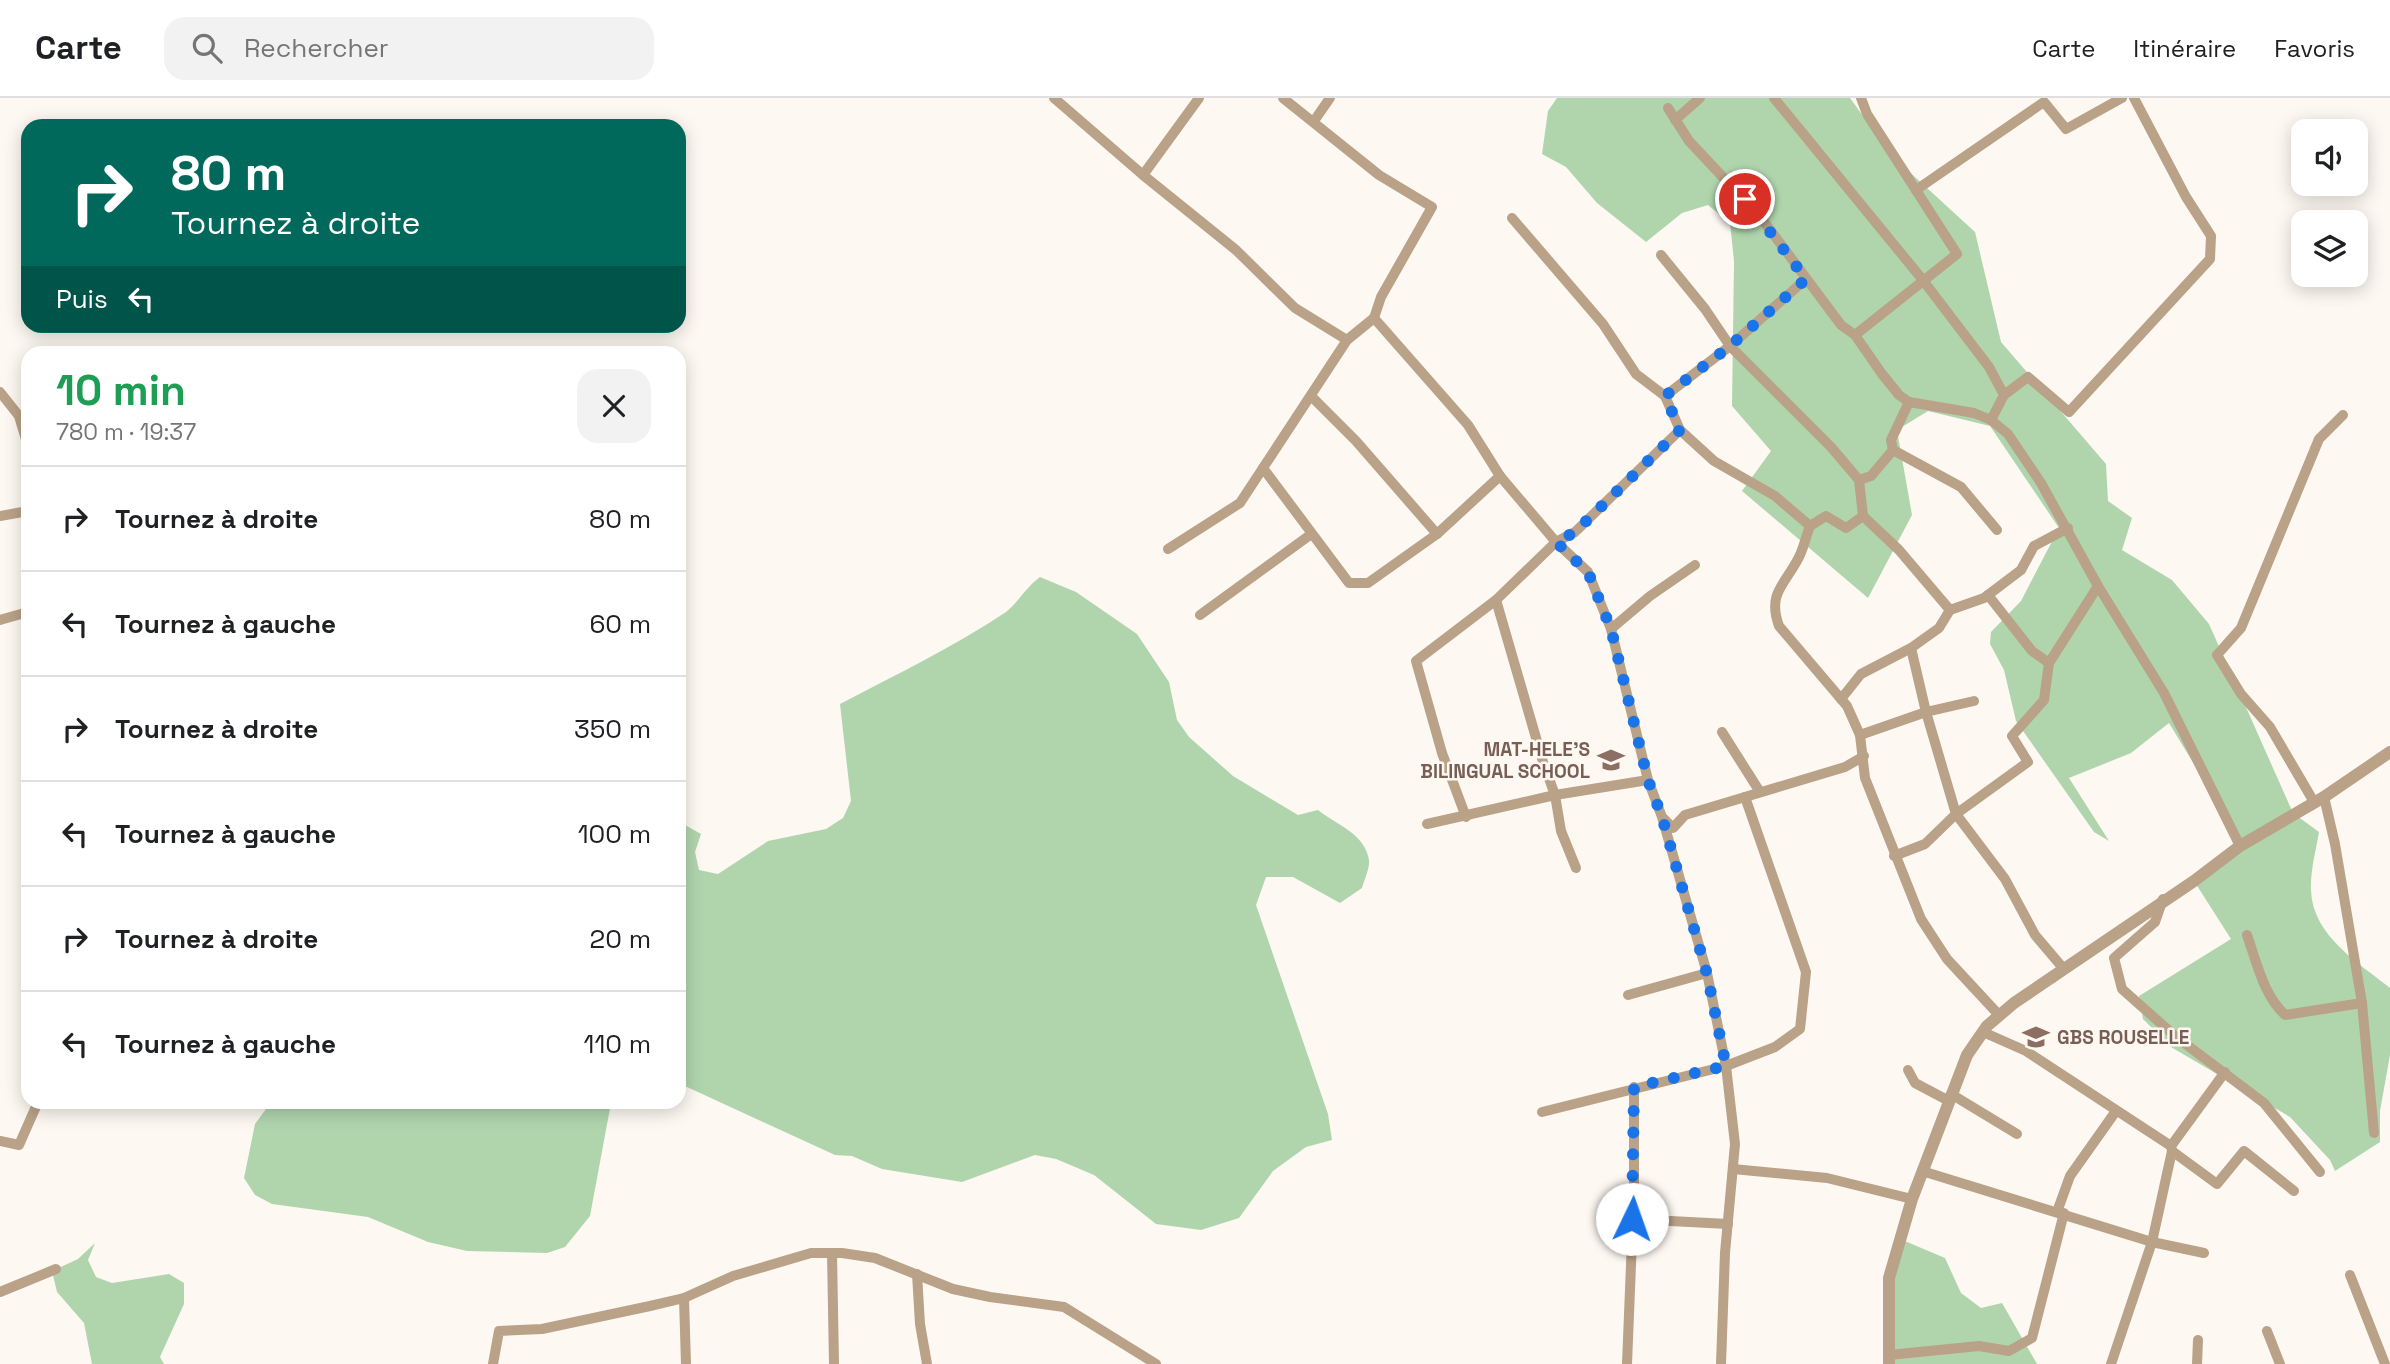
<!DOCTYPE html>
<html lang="fr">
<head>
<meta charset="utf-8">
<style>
  :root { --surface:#fff; --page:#f2f2f2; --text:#202124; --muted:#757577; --line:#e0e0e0 }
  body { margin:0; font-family:"Space Grotesk",sans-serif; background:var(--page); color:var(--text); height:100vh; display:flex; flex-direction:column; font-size:26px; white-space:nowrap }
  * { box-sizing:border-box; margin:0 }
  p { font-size:23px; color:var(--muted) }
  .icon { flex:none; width:38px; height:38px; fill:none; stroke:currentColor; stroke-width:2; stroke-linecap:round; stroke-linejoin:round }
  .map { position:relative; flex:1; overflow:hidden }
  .drawer { position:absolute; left:21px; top:248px; width:665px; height:763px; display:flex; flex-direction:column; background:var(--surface); border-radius:21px; box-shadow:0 4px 18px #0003 }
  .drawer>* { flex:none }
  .hud { position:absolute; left:21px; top:21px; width:665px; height:214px; border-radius:21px; box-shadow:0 4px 18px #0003; background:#00695c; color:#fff; overflow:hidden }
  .fabs { position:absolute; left:2291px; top:21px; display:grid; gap:14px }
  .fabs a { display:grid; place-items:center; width:77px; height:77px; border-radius:14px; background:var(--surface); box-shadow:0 4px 18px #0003; font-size:35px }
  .pin { position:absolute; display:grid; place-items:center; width:60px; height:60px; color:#fff; margin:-30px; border:4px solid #fff; border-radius:50%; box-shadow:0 2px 7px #0007 }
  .me { position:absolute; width:77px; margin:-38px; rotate:3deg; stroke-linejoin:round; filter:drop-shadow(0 0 5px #0008) }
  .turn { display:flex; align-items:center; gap:24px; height:147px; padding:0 35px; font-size:32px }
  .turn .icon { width:91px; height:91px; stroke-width:2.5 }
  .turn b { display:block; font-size:49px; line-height:60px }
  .then { display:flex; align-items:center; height:66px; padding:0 35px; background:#0003; gap:14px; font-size:26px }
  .round { display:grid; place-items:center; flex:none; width:74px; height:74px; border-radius:21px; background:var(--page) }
  .head { display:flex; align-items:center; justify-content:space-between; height:119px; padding:0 35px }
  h1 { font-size:42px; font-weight:700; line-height:52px; color:#1e9e55 }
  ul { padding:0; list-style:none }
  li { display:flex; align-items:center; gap:21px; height:105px; padding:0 35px; border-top:2px solid var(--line) }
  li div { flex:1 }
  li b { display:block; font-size:26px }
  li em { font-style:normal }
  header { display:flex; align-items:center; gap:42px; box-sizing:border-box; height:98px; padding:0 35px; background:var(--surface); border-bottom:2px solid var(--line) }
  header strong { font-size:33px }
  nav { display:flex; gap:38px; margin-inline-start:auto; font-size:24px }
  .search { width:490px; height:63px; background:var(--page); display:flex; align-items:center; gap:18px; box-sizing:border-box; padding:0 24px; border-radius:21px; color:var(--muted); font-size:26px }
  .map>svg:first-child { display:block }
</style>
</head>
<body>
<header>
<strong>Carte</strong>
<div class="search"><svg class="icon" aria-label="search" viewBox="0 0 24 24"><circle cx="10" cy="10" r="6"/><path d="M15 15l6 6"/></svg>Rechercher</div>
<nav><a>Carte</a><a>Itinéraire</a><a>Favoris</a></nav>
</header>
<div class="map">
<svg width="2390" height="1266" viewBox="0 0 2390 1266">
  <rect width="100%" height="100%" fill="#fef8f2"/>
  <g fill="#b0d5ad">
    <path d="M 1557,0 L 1850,0 L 1891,57 L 1975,134 L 2001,244 L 2106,366 L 2108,403 L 2132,420 L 2122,452 L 2172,482 L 2209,526 L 2293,715 L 2319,734 C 2316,752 2310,774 2311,793 C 2313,838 2359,865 2390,890 L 2390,957 L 2380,1013 L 2380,1044 L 2335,1073 L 2330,1062 L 2290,1019 L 2171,949 L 2143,921 L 2139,898 L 2231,841 L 2194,783 L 2240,748 L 2226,719 L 2169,625 L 2131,655 L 2069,680 L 2109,743 L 2094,734 L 2016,623 L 2004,572 L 1990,546 L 1991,534 L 2021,503 L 2059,430 L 1990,328 L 1928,313 L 1897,332 L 1912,417 L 1868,500 L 1742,393 L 1771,353 L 1732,308 L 1734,163 L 1730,125 L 1708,107 L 1682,115 L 1646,144 L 1597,105 L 1566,69 L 1542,56 L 1548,13 Z"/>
    <path d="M 1040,479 L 1076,494 L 1137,536 L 1169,584 L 1177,622 L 1189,639 L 1233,678 L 1298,717 L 1318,712 C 1336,727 1365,735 1369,762 C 1370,770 1364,782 1362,790 L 1340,805 L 1293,779 L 1266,779 L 1256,807 L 1328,1016 L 1332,1042 L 1306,1049 L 1273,1073 L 1239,1120 L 1201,1132 L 1156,1126 L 1094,1077 L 1056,1061 L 1035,1057 L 962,1084 L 882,1071 L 852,1058 L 835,1057 L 687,989 L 679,988 L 679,728 L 685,727 L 701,736 L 695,754 L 699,772 L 718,776 L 768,743 L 826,731 L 843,720 L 851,703 L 840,606 C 895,577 954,549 1006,514 C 1017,506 1025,490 1040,479 Z"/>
    <path d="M 271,1004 L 611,1004 L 611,1005 L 590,1118 L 565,1149 L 547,1155 L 467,1153 L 428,1144 L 368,1119 L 272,1106 L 255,1097 L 244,1080 L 255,1026 Z"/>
    <path d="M 1900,1141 L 1945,1160 L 1961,1195 L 1981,1210 L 2002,1205 L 2037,1266 L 1890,1266 L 1889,1180 Z"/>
    <path d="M 95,1145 L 88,1162 L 96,1179 L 112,1185 L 169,1176 L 184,1185 L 184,1206 L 160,1259 L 164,1266 L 92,1266 L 84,1225 L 57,1194 L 52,1173 L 78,1161 Z"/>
  </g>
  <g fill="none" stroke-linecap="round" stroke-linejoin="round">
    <g stroke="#b9a288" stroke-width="10">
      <path d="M 1054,0 L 1143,77 L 1236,152 L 1295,210 L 1347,242"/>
      <path d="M 1283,0 L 1379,77 L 1432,109 L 1381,199 L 1374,220 L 1468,327 L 1500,378 L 1556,444 L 1588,474 L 1611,531 L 1648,682 L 1662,719 L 1707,875 L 1726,968 L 1735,1046 L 1725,1155 L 1721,1266"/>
      <path d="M 1774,0 L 1922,181 L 1989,269 L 2004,297 L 1991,322"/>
      <path d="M 1668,10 L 1689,43 L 1762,121 L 1841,227 L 1855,237 L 1882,276 L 1899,297 L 1909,304 L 1974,315 L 1991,322 L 2008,336 L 2041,385 L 2098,488 L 2164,595 L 2240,748"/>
      <path d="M 1675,22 L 1700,0"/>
      <path d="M 1314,23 L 1330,0"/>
      <path d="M 1143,77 L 1199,0"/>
      <path d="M 1916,92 L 2044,4 L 2066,31 L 2122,0"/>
      <path d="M 1512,120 L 1603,226 L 1636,276 L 1665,298"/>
      <path d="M 1661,157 L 1705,211 L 1730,248 L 1831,349 L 1859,382 L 1863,418 L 1846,430 L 1826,418 L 1810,428 C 1806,438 1804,449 1799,459 C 1785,487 1767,495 1779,528 L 1847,608 L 1860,637 L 1865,680 L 1921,821 L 1947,861 L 1998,916"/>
      <path d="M 1806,181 L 1730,248 L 1665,298 L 1680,332 L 1714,363 L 1775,398 L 1810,428"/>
      <path d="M 1855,237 L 1957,156 L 1867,16 L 1861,0"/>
      <path d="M 0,294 L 19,318 L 28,348"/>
      <path d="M 2004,297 L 2028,279 L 2069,314 L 2210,161 L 2211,138 L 2186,99 L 2134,0"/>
      <path d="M 1311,298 L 1356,343 L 1437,436"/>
      <path d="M 1893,352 L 1961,389 L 1997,432"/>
      <path d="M 1263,370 L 1349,485 L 1368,485 L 1437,436 L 1500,378"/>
      <path d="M 1859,382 L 1871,378 L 1893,352 L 1891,342 L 1909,304"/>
      <path d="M 0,418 L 28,413"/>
      <path d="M 1863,418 L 1899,452 L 1950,512"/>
      <path d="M 1168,451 L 1240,405 L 1347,242 L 1374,220"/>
      <path d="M 1988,497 L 2032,553 L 2049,565"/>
      <path d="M 1200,517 L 1310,437"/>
      <path d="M 0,522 L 28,514"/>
      <path d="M 1611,531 L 1650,498 L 1695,467"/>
      <path d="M 1911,550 L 1926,614 L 1956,716 L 2005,781 L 2035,837 L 2063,870"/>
      <path d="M 1841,601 L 1861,576 L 1911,550 L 1939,530 L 1950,512 L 1984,500 L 2021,472 L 2034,448 L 2068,430"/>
      <path d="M 1722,634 L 1760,694"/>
      <path d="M 1860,637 L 1926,614 L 1974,603"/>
      <path d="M 2324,699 L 2335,746 L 2362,905 L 2374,1035"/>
      <path d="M 2314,704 L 2270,629 L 2241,596 L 2217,557 L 2241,530 L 2319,341 L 2343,317"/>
      <path d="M 1466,719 L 1442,655 L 1416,563 L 1496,502 L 1556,444 L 1575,434 L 1680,332"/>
      <path d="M 1664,721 L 1673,730 L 1685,717 L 1845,669 L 1864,658"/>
      <path d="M 1427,726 L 1555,697 L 1543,664 L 1496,502"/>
      <path d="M 1894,758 L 1925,746 L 1956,716 L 2028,664 L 2012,638 L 2044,602 L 2049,565 L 2098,488"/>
      <path d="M 1576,770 L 1561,733 L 1555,697 L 1648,682"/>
      <path d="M 2163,801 L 2155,824 L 2114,860 L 2122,891 L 2175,938 L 2264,1005 L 2320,1074"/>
      <path d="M 2247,837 C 2257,865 2263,896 2285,917 L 2362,905"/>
      <path d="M 1628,897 L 1707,875"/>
      <path d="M 1983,934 L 2026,953 L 2171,1048 L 2172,1053 L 2217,1086 L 2244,1053 L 2294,1093"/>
      <path d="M 1908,972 L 1915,985 L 1949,1003"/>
      <path d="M 1951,996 L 2017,1036"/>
      <path d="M 1542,1014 L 1726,968 L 1775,949 L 1800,931 L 1806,874 L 1745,699"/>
      <path d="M 0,1043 L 19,1047 L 38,1004"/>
      <path d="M 2171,1048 L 2225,974"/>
      <path d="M 1733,1071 L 1827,1080 L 1912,1101"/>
      <path d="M 1922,1073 L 2152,1144 L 2204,1155"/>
      <path d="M 2057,1114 L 2070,1078 L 2116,1013"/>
      <path d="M 1632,1121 L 1728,1126"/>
      <path d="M 832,1155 L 834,1266"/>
      <path d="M 917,1176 L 920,1226 L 927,1266"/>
      <path d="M 2350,1177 L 2385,1266"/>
      <path d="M 0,1194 L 56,1171"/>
      <path d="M 684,1200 L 686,1266"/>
      <path d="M 2267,1233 L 2280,1266"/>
      <path d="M 1889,1257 L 1979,1248 L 2009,1253 L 2032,1240 L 2064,1115"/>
      <path d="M 493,1266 L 499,1233 L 542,1231 L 650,1208 L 684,1200 L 733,1178 L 811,1155 L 842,1155 L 875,1160 L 953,1191 L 990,1199 L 1064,1209 L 1156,1266"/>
      <path d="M 1627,1266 L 1634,1092 L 1634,989"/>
      <path d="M 2111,1266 L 2152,1144 L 2172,1053"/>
      <path d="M 2197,1266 L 2198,1242"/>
    </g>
    <path stroke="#b9a288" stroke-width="12" d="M 1889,1266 L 1889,1180 L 1912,1101 L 1967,957 L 1987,928 L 2014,905 L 2194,783 L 2240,748 L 2324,699 L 2390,654"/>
  </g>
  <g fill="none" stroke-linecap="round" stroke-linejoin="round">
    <path stroke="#1a73e8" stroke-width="12" stroke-dasharray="0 21.6" d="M 1632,1121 L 1634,989 L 1726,968 L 1707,876 L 1662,719 L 1648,682 L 1611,531 L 1588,474 L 1556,444 L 1575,434 L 1680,332 L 1665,298 L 1730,248 L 1806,181 L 1745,101"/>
  </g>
  <defs>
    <symbol id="school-bare" viewBox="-9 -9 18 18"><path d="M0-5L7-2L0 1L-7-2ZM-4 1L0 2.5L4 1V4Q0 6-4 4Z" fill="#8d6e63" stroke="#fef8f2" stroke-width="2.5" paint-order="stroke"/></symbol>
  </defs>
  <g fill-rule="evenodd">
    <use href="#school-bare" x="1592" y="643" width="38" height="38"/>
    <use href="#school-bare" x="2017" y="920" width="38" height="38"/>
  </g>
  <g text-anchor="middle" stroke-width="5" stroke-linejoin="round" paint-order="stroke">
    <g font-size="19" font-weight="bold" fill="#785e54" stroke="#fef8f2" text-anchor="end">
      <text x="1590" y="658">MAT-HELE'S<tspan x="1590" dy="22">BILINGUAL SCHOOL</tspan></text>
      <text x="2057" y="946" text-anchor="start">GBS ROUSELLE</text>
    </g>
  </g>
</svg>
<div class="fabs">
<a><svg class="icon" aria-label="sound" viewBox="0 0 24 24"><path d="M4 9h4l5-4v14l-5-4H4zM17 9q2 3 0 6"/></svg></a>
<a><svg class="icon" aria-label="layers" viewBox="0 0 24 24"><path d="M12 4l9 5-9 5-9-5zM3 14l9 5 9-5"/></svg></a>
</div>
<div class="pin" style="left:1745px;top:101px;background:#d93025"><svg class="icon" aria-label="arrive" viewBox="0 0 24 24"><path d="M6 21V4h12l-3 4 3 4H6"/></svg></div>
<svg class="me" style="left:1632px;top:1121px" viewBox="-20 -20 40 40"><circle r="19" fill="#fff"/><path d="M0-13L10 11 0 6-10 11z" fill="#1a73e8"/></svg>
<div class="hud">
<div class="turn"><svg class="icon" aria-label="right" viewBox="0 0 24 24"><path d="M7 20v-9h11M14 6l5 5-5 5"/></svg><div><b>80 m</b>Tournez à droite</div></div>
<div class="then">Puis<svg class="icon" aria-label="left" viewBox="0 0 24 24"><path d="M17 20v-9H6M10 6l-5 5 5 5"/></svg></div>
</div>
<section class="drawer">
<div class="head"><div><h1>10 min</h1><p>780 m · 19:37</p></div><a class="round"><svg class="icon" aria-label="close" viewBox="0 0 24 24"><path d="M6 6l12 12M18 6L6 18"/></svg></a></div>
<ul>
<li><svg class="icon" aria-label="right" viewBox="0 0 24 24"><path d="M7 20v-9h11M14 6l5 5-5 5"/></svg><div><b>Tournez à droite</b></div><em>80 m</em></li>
<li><svg class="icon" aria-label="left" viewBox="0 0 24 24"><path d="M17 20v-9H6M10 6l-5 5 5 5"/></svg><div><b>Tournez à gauche</b></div><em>60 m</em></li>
<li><svg class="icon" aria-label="right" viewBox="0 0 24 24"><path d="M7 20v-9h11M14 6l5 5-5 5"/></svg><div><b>Tournez à droite</b></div><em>350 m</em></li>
<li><svg class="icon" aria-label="left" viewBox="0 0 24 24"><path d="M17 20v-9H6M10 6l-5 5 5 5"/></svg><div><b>Tournez à gauche</b></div><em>100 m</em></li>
<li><svg class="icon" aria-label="right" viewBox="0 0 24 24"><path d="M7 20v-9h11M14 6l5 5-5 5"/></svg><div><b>Tournez à droite</b></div><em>20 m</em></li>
<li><svg class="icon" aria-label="left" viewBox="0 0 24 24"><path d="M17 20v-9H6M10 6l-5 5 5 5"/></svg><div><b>Tournez à gauche</b></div><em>110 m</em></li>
</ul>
</section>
</div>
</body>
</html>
